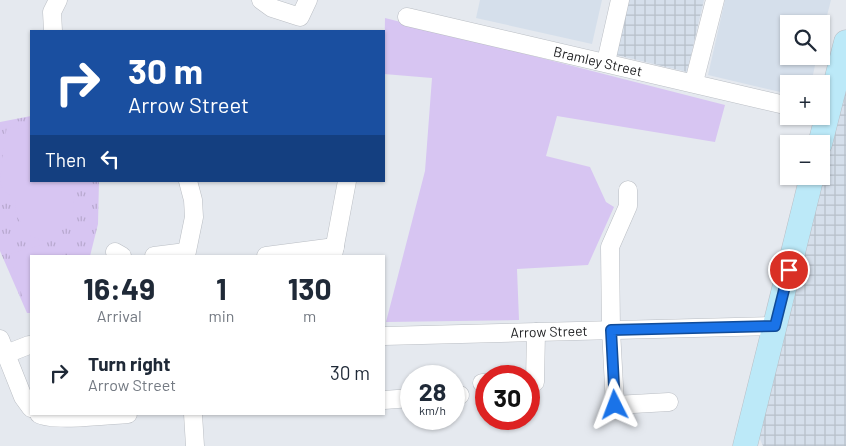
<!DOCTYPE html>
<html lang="en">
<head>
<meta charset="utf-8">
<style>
  :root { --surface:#fff; --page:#f2f2f3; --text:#1f2937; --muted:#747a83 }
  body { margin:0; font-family:Barlow,sans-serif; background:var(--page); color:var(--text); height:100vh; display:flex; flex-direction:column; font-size:19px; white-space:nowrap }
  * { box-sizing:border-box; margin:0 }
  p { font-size:16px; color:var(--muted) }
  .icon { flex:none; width:28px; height:28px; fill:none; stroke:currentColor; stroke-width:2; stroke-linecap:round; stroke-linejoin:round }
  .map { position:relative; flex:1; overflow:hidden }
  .side { position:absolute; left:30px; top:255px; width:355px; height:160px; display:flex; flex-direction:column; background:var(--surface); border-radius:0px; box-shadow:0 1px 4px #0004 }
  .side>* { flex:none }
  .banner { position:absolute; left:30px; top:30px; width:355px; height:152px; border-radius:0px; box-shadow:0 1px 4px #0004; background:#1a4fa0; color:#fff; overflow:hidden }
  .fabs { position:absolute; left:780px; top:15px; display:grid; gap:10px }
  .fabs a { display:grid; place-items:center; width:50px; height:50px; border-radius:0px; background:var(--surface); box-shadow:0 1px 4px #0004; font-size:25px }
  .speed { position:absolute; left:400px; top:365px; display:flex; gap:10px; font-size:25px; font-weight:700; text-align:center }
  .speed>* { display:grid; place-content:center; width:65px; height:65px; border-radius:50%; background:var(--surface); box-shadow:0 1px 4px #0004; line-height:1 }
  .speed small { font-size:12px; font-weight:400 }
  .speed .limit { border:8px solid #d22; background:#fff; color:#111 }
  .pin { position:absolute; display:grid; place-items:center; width:42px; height:42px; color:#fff; margin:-21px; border:2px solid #fff; border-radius:50%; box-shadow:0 1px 5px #0007 }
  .me { position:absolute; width:55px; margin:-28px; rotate:357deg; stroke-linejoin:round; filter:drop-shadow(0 0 4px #0008) }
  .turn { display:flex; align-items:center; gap:18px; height:105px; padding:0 15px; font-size:22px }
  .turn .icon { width:65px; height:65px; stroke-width:2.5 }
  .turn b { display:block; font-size:35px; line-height:42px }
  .then { display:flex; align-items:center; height:48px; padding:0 15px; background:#0003; gap:10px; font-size:19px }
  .eta { display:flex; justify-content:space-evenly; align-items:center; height:85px; text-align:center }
  .eta b { font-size:30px; font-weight:700; line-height:35px }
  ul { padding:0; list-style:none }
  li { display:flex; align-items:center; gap:15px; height:65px; padding:0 15px }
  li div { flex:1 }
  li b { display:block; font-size:19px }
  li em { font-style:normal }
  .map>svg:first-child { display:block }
</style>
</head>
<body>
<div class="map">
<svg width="846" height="446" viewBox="0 0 846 446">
  <defs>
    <pattern id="industrial-grid" width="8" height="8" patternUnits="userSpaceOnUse" patternTransform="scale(1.25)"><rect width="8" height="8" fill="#d5dfeb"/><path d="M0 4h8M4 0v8" fill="none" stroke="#b7bfc9"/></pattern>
    <pattern id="grass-tufts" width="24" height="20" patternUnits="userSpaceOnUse" patternTransform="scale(1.25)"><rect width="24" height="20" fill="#d7c5f2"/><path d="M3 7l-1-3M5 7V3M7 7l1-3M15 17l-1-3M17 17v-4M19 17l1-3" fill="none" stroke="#b8a9cf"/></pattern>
  </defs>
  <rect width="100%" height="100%" fill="#e5e9ef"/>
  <g fill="#d5dfeb">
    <path d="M 480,0 L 602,0 L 592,44 L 476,18 Z"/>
    <path d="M 725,0 L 831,0 L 821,39 L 821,24 L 789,24 L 789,56 L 817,56 L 811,84 L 789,84 L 789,94 L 708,75 Z"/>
  </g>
  <g fill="url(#industrial-grid)">
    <path d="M 628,0 L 704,0 L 687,72 L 616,55 Z"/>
    <path d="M 846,73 L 846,446 L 763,446 L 759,437 L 821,176 L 821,166 L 844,75 Z"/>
  </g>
  <path fill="url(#grass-tufts)" d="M 31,116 L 31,181 L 99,181 L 98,224 L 90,256 L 31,256 L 31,313 L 27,313 L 0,251 L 0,122 Z"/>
  <g fill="#d7c5f2">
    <path d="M 385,18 L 725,105 L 715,142 L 557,116 L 546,156 L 590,167 L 606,202 L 614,207 L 588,265 L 517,269 L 519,320 L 386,322 L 425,171 L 432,78 L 384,74 Z"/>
    <path d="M 7,127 L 31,130 L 31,181 L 75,181 L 73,212 L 44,241 L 28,235 L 16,215 L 15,198 C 9,194 3,192 1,185 C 0,172 4,141 7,127 Z"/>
    <path d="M 44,244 L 48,256 L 31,256 L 31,304 L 25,305 L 9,254 Z"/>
  </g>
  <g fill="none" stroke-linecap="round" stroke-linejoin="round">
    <defs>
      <g id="street">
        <path d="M 261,0 L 272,8 L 300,17 L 308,0"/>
        <path id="s1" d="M 407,17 L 789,106"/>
        <path d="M 53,31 L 52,12 L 58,0"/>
        <path d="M 606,62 L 620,0"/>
        <path d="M 694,82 L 715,0"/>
        <path d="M 628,190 L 628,206 L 610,247 L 611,330 L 615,405 L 669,402"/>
        <path d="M 115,252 L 122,256"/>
        <path d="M 154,256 L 186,252"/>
        <path d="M 186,256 L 194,217 L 193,200 L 188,181"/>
        <path d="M 266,256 L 335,247"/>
        <path d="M 333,256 L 347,181"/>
        <path id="s2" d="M 384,336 L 775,326"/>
        <path d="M 0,339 L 23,397 L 31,408"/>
        <path d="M 6,354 L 29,345"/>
        <path d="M 529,382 L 535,382 L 536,332"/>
        <path d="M 482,383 L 486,383"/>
        <path d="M 454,396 L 460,395"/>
        <path d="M 384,400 L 411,398"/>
        <path d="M 39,414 C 52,422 110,415 128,414"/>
        <path d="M 193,414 L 195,446"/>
      </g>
      <g id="secondary">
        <path d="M 820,144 L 846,42"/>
        <path d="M 745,446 L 812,176"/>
      </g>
    </defs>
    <use href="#street" stroke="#babec4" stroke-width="19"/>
    <use href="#secondary" stroke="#babec4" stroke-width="25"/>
    <use href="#street" stroke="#fff" stroke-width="18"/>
    <use href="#secondary" stroke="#bce9f8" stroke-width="24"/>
  </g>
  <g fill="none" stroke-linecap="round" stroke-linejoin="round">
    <defs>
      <path id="route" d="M 615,405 L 611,330 L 775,326 L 789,270"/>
    </defs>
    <use href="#route" stroke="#114b97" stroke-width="12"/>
    <use href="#route" stroke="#1a73e8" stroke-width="9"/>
  </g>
  <g text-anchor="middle" stroke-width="4" stroke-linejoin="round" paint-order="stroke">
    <g font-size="14" fill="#212224" stroke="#f2f7fc">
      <text dy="5" stroke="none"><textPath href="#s1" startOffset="196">Bramley Street</textPath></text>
      <text dy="5" stroke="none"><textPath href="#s2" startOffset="165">Arrow Street</textPath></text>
    </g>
  </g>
</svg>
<div class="fabs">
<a><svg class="icon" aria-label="search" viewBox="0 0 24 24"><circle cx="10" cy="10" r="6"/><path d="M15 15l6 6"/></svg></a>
<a>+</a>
<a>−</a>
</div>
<div class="speed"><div>28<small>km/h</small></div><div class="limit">30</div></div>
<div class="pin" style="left:789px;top:270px;background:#d93025"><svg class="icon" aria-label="arrive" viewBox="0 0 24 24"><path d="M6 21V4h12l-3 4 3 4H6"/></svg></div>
<svg class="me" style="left:615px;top:405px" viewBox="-20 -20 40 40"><path d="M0-17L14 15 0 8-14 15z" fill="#1a73e8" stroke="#fff" stroke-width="4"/></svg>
<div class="banner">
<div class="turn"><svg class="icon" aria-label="right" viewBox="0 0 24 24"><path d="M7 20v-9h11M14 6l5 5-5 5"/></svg><div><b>30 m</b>Arrow Street</div></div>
<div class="then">Then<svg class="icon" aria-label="left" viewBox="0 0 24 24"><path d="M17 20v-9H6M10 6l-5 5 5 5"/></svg></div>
</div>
<section class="side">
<div class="eta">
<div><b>16:49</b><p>Arrival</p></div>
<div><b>1</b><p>min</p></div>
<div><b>130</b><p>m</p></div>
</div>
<ul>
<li><svg class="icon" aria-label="right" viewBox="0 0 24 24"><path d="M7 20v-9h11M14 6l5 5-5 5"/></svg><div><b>Turn right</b><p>Arrow Street</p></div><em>30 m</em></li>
</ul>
</section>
</div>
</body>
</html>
